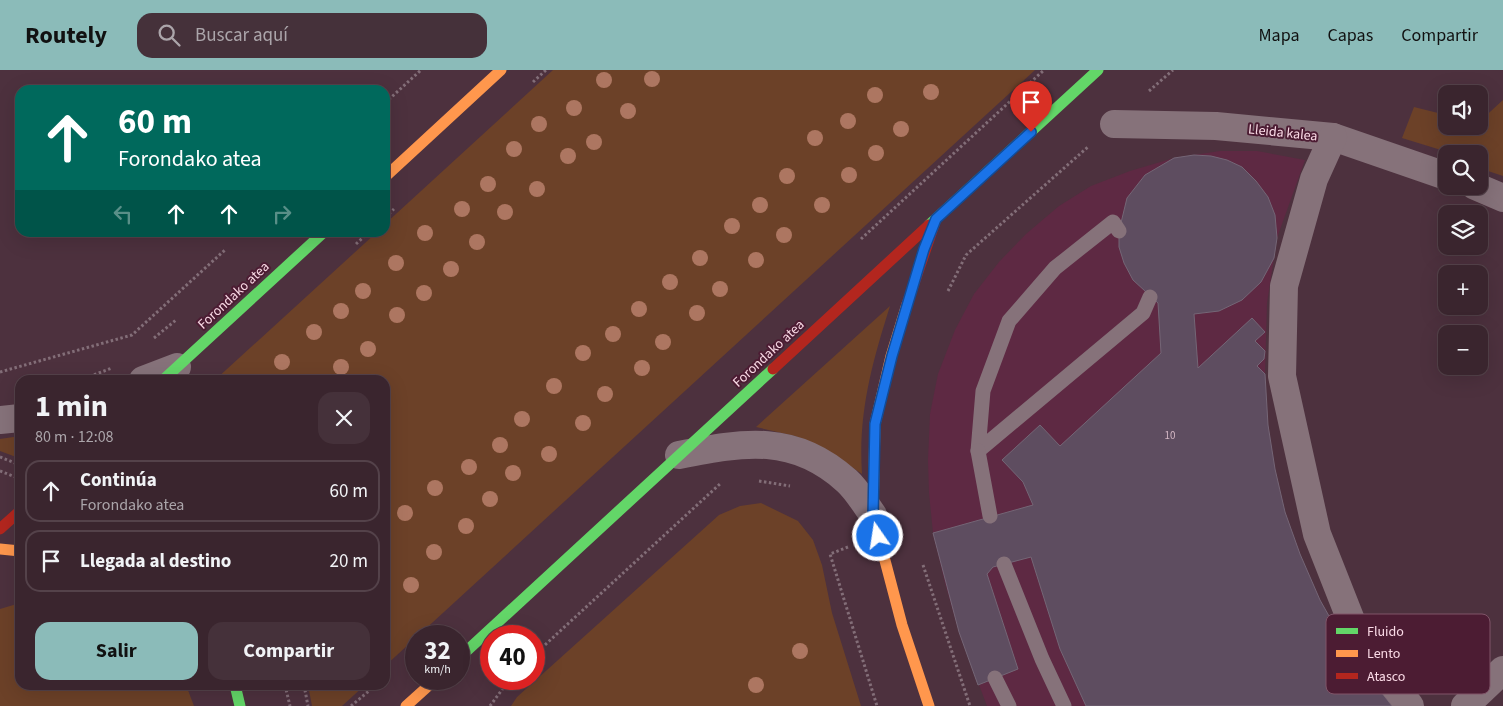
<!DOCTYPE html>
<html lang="es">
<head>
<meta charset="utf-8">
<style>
  :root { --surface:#3a252e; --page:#45313a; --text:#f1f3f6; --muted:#aba5aa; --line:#54424a; --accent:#8bbbb9 }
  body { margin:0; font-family:"Source Sans 3",sans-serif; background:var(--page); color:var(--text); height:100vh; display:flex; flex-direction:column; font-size:19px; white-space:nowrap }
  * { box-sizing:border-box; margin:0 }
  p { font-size:16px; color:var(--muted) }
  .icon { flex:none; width:28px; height:28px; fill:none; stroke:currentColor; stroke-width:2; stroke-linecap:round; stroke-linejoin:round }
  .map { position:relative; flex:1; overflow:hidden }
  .details { position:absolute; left:15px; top:305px; width:375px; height:315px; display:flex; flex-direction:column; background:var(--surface); border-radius:15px; box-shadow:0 5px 20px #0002,0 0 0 1px var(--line) }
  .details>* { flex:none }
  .banner { position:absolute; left:15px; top:15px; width:375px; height:152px; border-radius:15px; box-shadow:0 5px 20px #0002,0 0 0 1px var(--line); background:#00695c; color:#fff; overflow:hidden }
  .fabs { position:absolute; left:1438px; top:15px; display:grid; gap:10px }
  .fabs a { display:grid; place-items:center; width:50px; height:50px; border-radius:10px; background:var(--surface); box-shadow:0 5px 20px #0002,0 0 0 1px var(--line); font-size:25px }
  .speed { position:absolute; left:405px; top:555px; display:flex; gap:10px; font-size:25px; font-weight:700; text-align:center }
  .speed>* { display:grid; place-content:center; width:65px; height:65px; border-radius:50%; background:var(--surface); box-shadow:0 5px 20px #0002,0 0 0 1px var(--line); line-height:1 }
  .speed small { font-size:12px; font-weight:400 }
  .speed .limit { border:8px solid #d22; background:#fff; color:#111 }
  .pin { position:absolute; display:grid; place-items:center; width:42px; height:42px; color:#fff; margin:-51px -21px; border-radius:50% 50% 50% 0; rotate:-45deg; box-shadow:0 0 5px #0007 }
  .pin .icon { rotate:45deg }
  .me { position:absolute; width:55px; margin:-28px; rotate:347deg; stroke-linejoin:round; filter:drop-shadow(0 0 4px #0008) }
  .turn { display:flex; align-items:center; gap:18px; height:105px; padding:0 20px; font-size:22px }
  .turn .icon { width:65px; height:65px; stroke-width:2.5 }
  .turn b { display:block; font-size:35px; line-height:42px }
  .lanes { display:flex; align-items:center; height:48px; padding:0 20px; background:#0003; justify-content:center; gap:25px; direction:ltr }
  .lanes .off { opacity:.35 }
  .round { display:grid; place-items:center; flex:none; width:52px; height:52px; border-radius:15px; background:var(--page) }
  .overview { display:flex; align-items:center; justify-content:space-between; height:85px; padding:0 20px }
  h1 { font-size:30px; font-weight:700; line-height:38px }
  .button { display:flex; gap:10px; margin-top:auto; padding:10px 20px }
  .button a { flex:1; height:58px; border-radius:15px; background:var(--accent); color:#111; font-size:20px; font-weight:700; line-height:58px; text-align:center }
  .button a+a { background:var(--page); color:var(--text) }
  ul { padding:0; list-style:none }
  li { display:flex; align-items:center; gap:15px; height:62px; margin:0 10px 8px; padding:0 10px; border:2px solid var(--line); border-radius:15px }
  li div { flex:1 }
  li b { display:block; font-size:19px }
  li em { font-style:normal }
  header { display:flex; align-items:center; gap:30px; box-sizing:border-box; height:70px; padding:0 25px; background:var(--accent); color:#111 }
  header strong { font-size:24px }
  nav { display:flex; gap:28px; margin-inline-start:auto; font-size:18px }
  .search { width:350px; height:45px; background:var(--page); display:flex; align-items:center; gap:12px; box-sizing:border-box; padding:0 18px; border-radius:15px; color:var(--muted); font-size:19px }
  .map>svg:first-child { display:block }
</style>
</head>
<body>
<header>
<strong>Routely</strong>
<div class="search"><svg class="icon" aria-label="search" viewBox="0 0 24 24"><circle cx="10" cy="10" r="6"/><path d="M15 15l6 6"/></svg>Buscar aquí</div>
<nav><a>Mapa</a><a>Capas</a><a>Compartir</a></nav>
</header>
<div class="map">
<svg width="1503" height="636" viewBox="0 0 1503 636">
  <rect width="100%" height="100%" fill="#4d313e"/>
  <path fill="#5e2943" d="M 1220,81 L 1257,81 L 1305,90 L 1277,168 L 1267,233 L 1265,304 L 1268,355 L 1275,399 L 1285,442 L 1300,484 L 1320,530 L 1347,578 L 1392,636 L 987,636 L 959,562 L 945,513 L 933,463 L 929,423 L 928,390 L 930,344 L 938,304 L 955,260 L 974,224 L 999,192 L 1026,164 L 1059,136 L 1091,116 L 1130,101 L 1174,88 Z"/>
  <g fill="#6c4128">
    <path d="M 553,0 L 1035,0 L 385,596 L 385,310 L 215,310 L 376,163 L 385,162 L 385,154 Z"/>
    <path d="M 1503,30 L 1503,106 L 1479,98 L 1479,84 L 1454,84 L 1402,68 L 1414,37 L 1446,45 L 1446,56 L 1479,56 L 1479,52 Z"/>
    <path d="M 890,236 C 872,293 858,343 862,404 L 825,379 L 795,366 L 756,357 Z"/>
    <path d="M 20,366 L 20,384 L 16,387 L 0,381 L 0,369 Z"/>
    <path d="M 761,433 L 798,451 L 813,470 L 822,495 L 832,543 L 861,636 L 511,636 L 517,627 L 719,445 L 740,436 Z"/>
    <path d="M 20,533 L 20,615 L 186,615 L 194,636 L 0,636 L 0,539 Z"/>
    <path d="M 308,615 L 365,615 L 342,636 L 312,636 Z"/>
  </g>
  <path fill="#5e4d60" stroke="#746676" d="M 1194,85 L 1211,86 L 1227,90 L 1242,97 L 1256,111 L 1268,127 L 1275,145 L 1277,168 L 1274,188 L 1261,212 L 1242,230 L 1219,241 L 1194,244 L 1198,298 L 1252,248 L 1265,262 L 1255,271 L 1265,281 L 1264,289 L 1257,296 L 1265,304 L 1268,355 L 1275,399 L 1285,442 L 1300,484 L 1320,530 L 1347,578 L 1392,636 L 1086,636 L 1060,579 L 1031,487 L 993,497 L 987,504 L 1018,599 L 978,615 L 959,562 L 933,463 L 1033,435 L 1023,412 L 1002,390 L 1040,355 L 1060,376 L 1161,283 L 1158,233 L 1133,210 L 1124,193 L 1119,177 L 1119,161 L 1127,128 L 1145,105 L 1174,88 Z"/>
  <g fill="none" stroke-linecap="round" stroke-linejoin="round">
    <g stroke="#836e78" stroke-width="3" stroke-dasharray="2.5 2.5" stroke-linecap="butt">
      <path d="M 533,12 L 546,0"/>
      <path d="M 1149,21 L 1173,0"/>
      <path d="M 385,33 L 421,0"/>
      <path d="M 385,147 L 394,139"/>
      <path d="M 861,169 L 1044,0"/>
      <path d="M 356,174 L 369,162"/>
      <path d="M 948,221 L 966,185 L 1089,76"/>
      <path d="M 154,268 L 176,250"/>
      <path d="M 0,302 L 132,265 L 226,179"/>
      <path d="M 80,310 L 112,298"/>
      <path d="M 0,387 L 20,395"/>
      <path d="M 0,401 L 18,408"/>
      <path d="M 759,411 L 790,416"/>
      <path d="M 848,477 L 830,484 L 877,636"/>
      <path d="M 923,495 L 970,636"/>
      <path d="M 534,585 L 721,413"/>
      <path d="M 285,615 L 290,636"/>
      <path d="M 304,615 L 308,636"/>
      <path d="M 351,636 L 376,615"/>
      <path d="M 490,636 L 510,609"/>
    </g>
    <g stroke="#86727a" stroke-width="15">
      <path d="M 1119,161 L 1113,152 L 1055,198 L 1009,251 L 983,321 L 978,381 L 1143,243 L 1150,227"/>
      <path d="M 978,381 L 990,446"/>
      <path d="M 1004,494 L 1042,589 L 1064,636"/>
      <path d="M 995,608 L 1009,636"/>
    </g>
    <g stroke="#86727a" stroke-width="28">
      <path d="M 1114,54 L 1216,56 L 1333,67 L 1446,106"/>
      <path d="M 1333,67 L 1314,109 L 1284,216 L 1282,306 L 1317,464 L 1360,573 L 1410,636"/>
      <path d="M 1475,116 L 1503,128"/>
      <path d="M 143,310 L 177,297"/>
      <path d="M 0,350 L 20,348"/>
      <path d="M 679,385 C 744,372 794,363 847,411 C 857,420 865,434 873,445"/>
      <path d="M 1465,636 L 1503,600"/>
    </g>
    <g stroke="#63d668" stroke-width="11">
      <path d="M 929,155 L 1098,0"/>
      <path d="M 163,310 L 324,162"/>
      <path d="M 459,588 L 773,299"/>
      <path d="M 235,615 L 240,636"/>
    </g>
    <g stroke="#ff974d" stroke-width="11">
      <path d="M 385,107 L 501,0"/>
      <path d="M 907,234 L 891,286 L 875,354 L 873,445 L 902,555 L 929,636"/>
      <path d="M 0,479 L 20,481"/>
      <path d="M 406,636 L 436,609"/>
    </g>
    <g stroke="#b3261e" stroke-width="11">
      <path d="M 907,234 L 936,149"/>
      <path d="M 773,299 L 929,155"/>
      <path d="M 0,459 L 20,441"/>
    </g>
  </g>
  <g fill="#ad7661">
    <circle cx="652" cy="9" r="8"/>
    <circle cx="604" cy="10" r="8"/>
    <circle cx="931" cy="22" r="8"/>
    <circle cx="875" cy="25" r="8"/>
    <circle cx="574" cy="38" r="8"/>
    <circle cx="628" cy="41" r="8"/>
    <circle cx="848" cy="51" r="8"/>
    <circle cx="539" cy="54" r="8"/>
    <circle cx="901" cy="59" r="8"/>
    <circle cx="815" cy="68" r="8"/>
    <circle cx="594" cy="72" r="8"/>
    <circle cx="514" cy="79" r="8"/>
    <circle cx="876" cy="83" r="8"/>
    <circle cx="568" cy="86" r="8"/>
    <circle cx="849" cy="105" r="8"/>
    <circle cx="787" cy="106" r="8"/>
    <circle cx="488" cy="114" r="8"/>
    <circle cx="537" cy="119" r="8"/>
    <circle cx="760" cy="135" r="8"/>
    <circle cx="822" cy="135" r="8"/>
    <circle cx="462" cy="139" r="8"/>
    <circle cx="505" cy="142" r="8"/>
    <circle cx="732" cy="156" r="8"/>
    <circle cx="425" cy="163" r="8"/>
    <circle cx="784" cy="165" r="8"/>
    <circle cx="477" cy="172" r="8"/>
    <circle cx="700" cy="188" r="8"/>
    <circle cx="756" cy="190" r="8"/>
    <circle cx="396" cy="193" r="8"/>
    <circle cx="451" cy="199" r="8"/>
    <circle cx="670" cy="212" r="8"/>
    <circle cx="720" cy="219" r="8"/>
    <circle cx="363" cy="221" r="8"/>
    <circle cx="424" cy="223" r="8"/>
    <circle cx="639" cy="239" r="8"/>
    <circle cx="341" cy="241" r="8"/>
    <circle cx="697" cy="243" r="8"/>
    <circle cx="397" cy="245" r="8"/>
    <circle cx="314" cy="262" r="8"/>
    <circle cx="613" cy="264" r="8"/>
    <circle cx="663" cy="272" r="8"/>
    <circle cx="368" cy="279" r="8"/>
    <circle cx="583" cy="283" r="8"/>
    <circle cx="282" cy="292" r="8"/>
    <circle cx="341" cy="297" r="8"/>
    <circle cx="642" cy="298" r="8"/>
    <circle cx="554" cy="316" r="8"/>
    <circle cx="605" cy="324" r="8"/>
    <circle cx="522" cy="349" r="8"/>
    <circle cx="583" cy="353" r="8"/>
    <circle cx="500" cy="375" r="8"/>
    <circle cx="549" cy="384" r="8"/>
    <circle cx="469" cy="397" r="8"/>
    <circle cx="513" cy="403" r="8"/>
    <circle cx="435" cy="418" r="8"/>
    <circle cx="490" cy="429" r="8"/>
    <circle cx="405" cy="443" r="8"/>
    <circle cx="466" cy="456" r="8"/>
    <circle cx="434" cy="482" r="8"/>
    <circle cx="411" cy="515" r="8"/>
    <circle cx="800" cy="581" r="8"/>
    <circle cx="756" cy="615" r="8"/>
  </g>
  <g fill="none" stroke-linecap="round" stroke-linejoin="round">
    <defs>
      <path id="route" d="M 878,466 L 873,445 L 875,354 L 892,286 L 924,179 L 936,149 L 1031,62"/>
    </defs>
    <use href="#route" stroke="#114b97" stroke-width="12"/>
    <use href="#route" stroke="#1a73e8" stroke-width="9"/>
  </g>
  <g text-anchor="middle" stroke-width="4" stroke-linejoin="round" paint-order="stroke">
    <g font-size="11" fill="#d3b7c4">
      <text x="1170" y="369">10</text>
    </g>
    <g font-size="14" fill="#fadae6" stroke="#4c1c33">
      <text transform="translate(1283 62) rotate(6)" y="5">Lleida kalea</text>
      <text transform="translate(233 225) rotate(-43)" y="5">Forondako atea</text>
      <text transform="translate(768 283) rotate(-43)" y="5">Forondako atea</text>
    </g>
  </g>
  <rect x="1326" y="544" width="164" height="80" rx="8" fill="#4c1c33" stroke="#805569" stroke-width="1"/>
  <rect x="1336" y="558" width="22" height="6" fill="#63d668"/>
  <rect x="1336" y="580" width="22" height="7" fill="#ff974d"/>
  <rect x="1336" y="603" width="22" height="6" fill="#b3261e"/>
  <g font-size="14" fill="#fadae6">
    <text x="1367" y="566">Fluido</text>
    <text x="1367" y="588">Lento</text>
    <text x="1367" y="611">Atasco</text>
  </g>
</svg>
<div class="fabs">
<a><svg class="icon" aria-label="sound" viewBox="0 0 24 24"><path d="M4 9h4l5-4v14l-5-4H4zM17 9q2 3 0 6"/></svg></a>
<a><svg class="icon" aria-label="search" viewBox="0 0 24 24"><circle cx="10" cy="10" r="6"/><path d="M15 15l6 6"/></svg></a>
<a><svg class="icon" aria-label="layers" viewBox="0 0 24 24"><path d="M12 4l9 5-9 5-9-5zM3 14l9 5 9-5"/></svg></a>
<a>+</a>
<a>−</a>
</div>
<div class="speed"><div>32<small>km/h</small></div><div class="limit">40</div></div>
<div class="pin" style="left:1031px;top:62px;background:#d93025"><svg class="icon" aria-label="arrive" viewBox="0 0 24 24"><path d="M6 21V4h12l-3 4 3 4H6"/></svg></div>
<svg class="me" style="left:878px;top:466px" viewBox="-20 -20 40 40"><circle r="17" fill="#1a73e8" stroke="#fff" stroke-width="3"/><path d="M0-11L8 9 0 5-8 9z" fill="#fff"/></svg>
<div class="banner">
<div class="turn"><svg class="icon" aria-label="ahead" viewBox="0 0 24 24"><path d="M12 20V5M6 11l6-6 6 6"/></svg><div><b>60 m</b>Forondako atea</div></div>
<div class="lanes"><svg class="icon off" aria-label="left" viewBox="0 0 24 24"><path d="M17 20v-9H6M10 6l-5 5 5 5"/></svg><svg class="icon" aria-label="ahead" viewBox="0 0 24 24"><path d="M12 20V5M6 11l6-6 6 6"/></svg><svg class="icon" aria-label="ahead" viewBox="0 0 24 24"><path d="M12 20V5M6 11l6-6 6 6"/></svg><svg class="icon off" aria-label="right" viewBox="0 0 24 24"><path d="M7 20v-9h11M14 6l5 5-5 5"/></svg></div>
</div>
<section class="details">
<div class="overview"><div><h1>1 min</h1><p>80 m · 12:08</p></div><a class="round"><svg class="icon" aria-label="close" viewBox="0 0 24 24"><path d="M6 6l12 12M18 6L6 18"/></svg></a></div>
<ul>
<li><svg class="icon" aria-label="ahead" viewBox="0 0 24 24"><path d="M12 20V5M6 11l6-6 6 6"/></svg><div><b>Continúa</b><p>Forondako atea</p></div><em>60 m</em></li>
<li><svg class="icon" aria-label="arrive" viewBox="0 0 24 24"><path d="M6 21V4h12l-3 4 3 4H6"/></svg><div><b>Llegada al destino</b></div><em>20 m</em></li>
</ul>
<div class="button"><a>Salir</a><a>Compartir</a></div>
</section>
</div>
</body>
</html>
